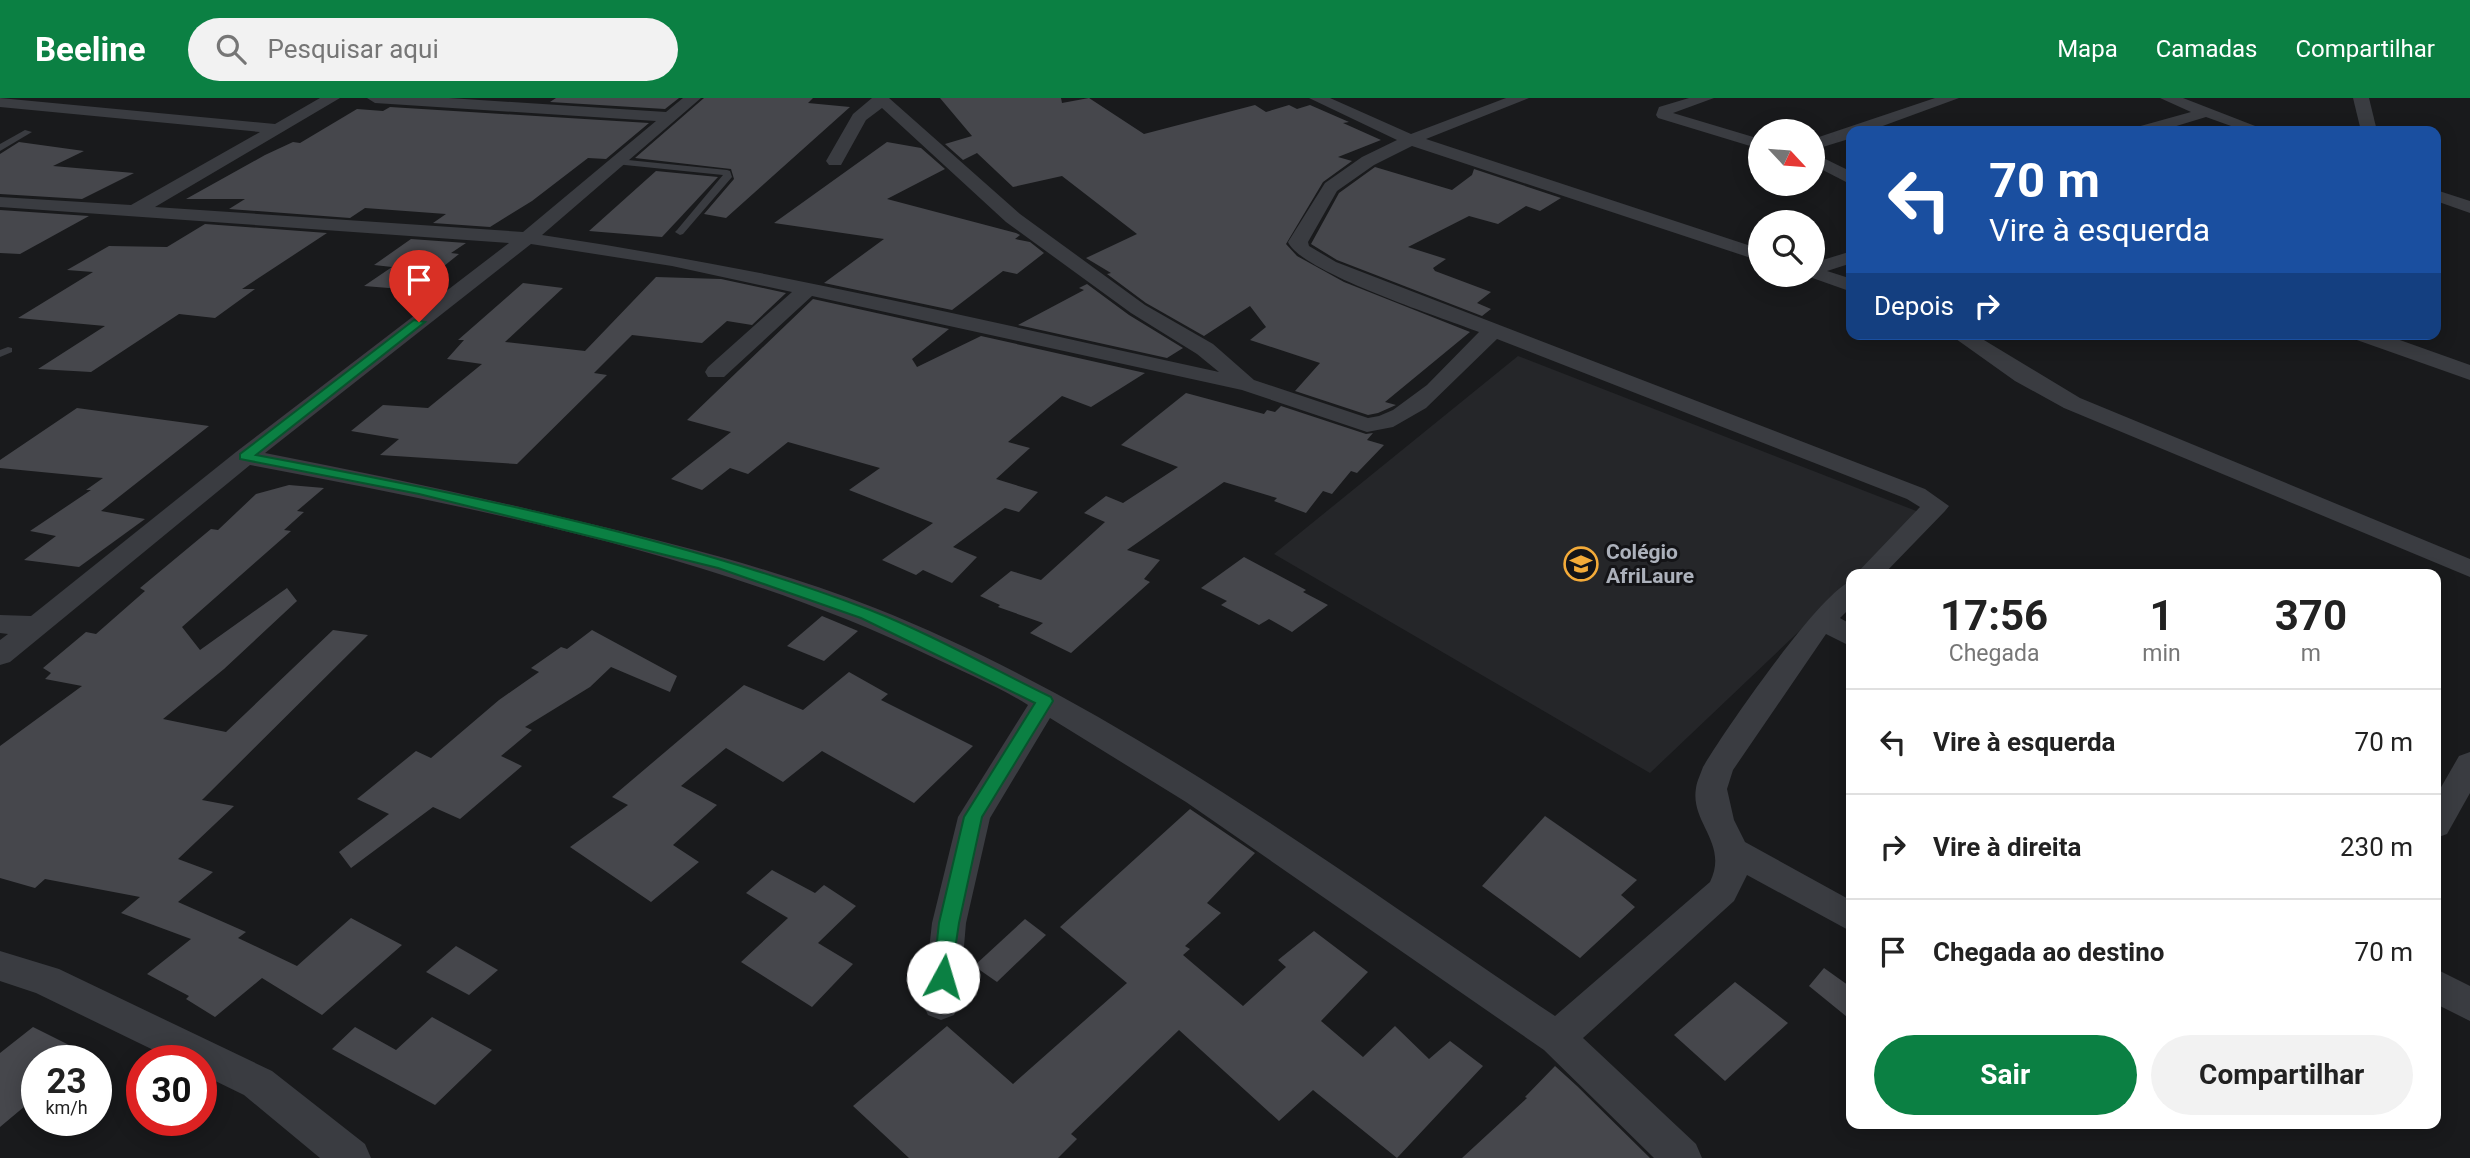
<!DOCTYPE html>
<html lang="pt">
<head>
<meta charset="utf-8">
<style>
  :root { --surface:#fff; --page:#f2f2f2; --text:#222; --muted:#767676; --line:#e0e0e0; --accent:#0b8043 }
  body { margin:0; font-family:Roboto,sans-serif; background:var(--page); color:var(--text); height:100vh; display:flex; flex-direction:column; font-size:26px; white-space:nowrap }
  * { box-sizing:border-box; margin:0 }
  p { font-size:23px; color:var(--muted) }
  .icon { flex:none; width:38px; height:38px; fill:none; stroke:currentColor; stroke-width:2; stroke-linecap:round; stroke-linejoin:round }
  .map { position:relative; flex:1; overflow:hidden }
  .side { position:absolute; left:1846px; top:471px; width:595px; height:560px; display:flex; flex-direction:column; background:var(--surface); border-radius:14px; box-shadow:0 4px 18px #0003 }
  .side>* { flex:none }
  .guide { position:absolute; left:1846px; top:28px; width:595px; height:214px; border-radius:14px; box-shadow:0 4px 18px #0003; background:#1a4fa0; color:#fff; overflow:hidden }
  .needle { width:46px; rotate:116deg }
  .tools { position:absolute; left:1748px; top:21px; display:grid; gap:14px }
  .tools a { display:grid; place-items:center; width:77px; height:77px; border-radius:50%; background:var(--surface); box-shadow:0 4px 18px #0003; font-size:35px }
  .speed { position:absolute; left:21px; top:947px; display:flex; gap:14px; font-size:35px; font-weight:700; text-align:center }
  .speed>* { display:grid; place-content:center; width:91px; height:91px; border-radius:50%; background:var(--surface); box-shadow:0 4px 18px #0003; line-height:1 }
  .speed small { font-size:18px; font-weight:400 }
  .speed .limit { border:10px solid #d22; background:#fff; color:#111 }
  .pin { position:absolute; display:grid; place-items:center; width:60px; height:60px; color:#fff; margin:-72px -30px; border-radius:50% 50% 50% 0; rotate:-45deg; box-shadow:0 0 7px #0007 }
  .pin .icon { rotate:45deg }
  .me { position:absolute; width:77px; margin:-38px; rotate:6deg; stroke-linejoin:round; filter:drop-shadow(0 0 5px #0008) }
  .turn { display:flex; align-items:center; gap:24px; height:147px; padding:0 28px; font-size:32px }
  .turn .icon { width:91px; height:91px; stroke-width:2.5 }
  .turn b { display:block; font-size:49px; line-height:60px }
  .then { display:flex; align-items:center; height:66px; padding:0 28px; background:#0003; gap:14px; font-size:26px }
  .eta { display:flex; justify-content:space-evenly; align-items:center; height:119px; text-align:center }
  .eta b { font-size:42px; font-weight:700; line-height:49px }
  .cta { display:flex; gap:14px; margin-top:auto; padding:14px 28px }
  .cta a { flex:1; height:80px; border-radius:42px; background:var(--accent); color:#fff; font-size:28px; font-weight:700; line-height:80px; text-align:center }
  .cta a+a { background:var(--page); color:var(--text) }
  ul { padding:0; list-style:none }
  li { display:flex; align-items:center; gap:21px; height:105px; padding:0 28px; border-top:2px solid var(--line) }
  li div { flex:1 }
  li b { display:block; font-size:26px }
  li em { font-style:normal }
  header { display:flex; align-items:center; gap:42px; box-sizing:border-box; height:98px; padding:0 35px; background:var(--accent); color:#fff }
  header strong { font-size:33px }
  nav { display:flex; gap:38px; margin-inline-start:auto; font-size:24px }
  .search { width:490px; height:63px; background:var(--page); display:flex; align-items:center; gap:18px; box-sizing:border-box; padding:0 24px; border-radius:38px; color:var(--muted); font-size:26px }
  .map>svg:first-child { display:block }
</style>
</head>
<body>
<header>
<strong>Beeline</strong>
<div class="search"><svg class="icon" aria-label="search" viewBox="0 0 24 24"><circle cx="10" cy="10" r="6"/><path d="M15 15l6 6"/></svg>Pesquisar aqui</div>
<nav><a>Mapa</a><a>Camadas</a><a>Compartilhar</a></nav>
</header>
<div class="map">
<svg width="2470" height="1060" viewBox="0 0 2470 1060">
  <rect width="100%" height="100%" fill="#191a1c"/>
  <path fill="#252629" d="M 1518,258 L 1924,416 L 1860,476 L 1852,476 L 1851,484 L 1650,675 L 1274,456 Z"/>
  <g fill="#46474c">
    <path d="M 556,0 L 679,0 L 665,11 L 550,4 Z"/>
    <path d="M 704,0 L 813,0 L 808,5 L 850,9 L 726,120 L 704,116 L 734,81 L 731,71 L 635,60 Z"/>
    <path d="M 940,0 L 1061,0 L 1062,5 L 1089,0 L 1144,36 L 1255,7 L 1266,14 L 1289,7 L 1297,11 L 1310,7 L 1349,24 L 1343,25 L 1381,42 L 1338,59 L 1352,63 L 1323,84 L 1286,146 L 1297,158 L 1344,184 L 1470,234 L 1385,304 L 1396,307 L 1378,315 L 1368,317 L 1295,293 L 1320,265 L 1250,242 L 1266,229 L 1250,208 L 1204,238 L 1146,205 L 1107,176 L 1111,175 L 1086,160 L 1137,136 L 1062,78 L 1013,89 L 977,55 L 963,62 L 945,46 L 972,38 Z"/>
    <path d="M 390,9 L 649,25 L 606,61 L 588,60 L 532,103 L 490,129 L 433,125 L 446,116 L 365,110 L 350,120 L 229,111 L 245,101 L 186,101 L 265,57 L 293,44 L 300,45 L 357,11 L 383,13 Z"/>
    <path d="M 19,44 L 84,53 L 53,68 L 134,75 L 82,101 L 0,96 L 0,56 Z"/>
    <path d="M 887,44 L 921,50 L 945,71 L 887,101 L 1016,135 L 1020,137 L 1015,141 L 1030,144 L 1044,155 L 1017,176 L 1003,173 L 952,212 L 824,185 L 884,141 L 774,125 Z"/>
    <path d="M 1375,69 L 1452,92 L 1472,77 L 1474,71 L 1561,100 L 1540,113 L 1526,108 L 1498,126 L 1469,118 L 1408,149 L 1446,161 L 1433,170 L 1435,173 L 1491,194 L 1477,205 L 1491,211 L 1482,218 L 1337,162 L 1311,146 L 1339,95 Z"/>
    <path d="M 656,73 L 718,79 L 662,139 L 589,133 Z"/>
    <path d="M 0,112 L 89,118 L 20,156 L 0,155 Z"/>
    <path d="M 205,126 L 327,135 L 242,191 L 255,191 L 215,220 L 179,216 L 91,274 L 38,271 L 105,228 L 18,220 L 93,174 L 67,172 L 109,148 L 167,149 Z"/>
    <path d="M 411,141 L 466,145 L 451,155 L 459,156 L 414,192 L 364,188 L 392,169 L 374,167 Z"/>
    <path d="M 656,179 L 721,181 L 786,195 L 752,227 L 727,223 L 702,245 L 632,237 L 594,275 L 607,277 L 517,366 L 380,357 L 399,341 L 351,333 L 383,307 L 428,310 L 482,266 L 447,261 L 464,242 L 458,242 L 523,185 L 563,190 L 505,244 L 585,253 Z"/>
    <path d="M 1087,186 L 1129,217 L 1183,250 L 1167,260 L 1018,227 L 1084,192 L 1079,190 Z"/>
    <path d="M 813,201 L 949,231 L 912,261 L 917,269 L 981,238 L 1145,275 L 1091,309 L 1062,298 L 1008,344 L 1030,350 L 996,381 L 1038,394 L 1019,414 L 1005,410 L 953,449 L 977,459 L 952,485 L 923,472 L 916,477 L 882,462 L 933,425 L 849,392 L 880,370 L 788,344 L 748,376 L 730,370 L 702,392 L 671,381 L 731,334 L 687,322 Z"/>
    <path d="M 1186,295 L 1264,316 L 1267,312 L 1275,314 L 1281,308 L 1366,336 L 1373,335 L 1367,342 L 1384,347 L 1357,375 L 1351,373 L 1332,396 L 1323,393 L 1306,415 L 1274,403 L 1277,400 L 1224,384 L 1127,452 L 1160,462 L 1144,481 L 1150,484 L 1071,555 L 1030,535 L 1043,525 L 998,509 L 1000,507 L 980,498 L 1011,473 L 1041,482 L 1105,424 L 1084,415 L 1106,398 L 1123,405 L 1178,369 L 1121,347 Z"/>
    <path d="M 77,310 L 209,328 L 101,413 L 145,421 L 79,469 L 24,462 L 56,438 L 30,433 L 91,392 L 86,392 L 103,380 L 0,370 L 0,362 Z"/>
    <path d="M 289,387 L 324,390 L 297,413 L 304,414 L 284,432 L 291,433 L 182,529 L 200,552 L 287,490 L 297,503 L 224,571 L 163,621 L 226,634 L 333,532 L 368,537 L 202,702 L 234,708 L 178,761 L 213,774 L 178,804 L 246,834 L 238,840 L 297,868 L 351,820 L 402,847 L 322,917 L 262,880 L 215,919 L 186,901 L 189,898 L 147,876 L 191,841 L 121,815 L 140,799 L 45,781 L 35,790 L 0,780 L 0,648 L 82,588 L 45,581 L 51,575 L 43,570 L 86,534 L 96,536 L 145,493 L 140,490 L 211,431 L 218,432 L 256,396 Z"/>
    <path d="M 1244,459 L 1306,492 L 1303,494 L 1328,507 L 1292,534 L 1269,521 L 1259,527 L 1221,507 L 1227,503 L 1201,490 Z"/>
    <path d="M 822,518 L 858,533 L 824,563 L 787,548 Z"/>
    <path d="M 592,532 L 677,578 L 670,594 L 611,569 L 590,589 L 525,629 L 532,632 L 501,658 L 522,668 L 460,721 L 433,709 L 351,770 L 339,754 L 389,716 L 357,701 L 416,653 L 431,660 L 499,602 L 539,574 L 531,570 L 561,549 L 567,551 Z"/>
    <path d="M 849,574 L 888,596 L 881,602 L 973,648 L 914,705 L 822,653 L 783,684 L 726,650 L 681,688 L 717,707 L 673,747 L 699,764 L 651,804 L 570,749 L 628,707 L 612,699 L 744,587 L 803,612 Z"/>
    <path d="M 1190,711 L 1255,755 L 1207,805 L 1221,815 L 1185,848 L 1190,851 L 1183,857 L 1243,908 L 1286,869 L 1278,862 L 1314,833 L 1368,874 L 1321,923 L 1363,959 L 1395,928 L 1429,961 L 1450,943 L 1483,968 L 1397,1060 L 1313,992 L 1279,1023 L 1179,932 L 1071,1036 L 1077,1041 L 1058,1060 L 909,1060 L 853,1008 L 947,928 L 1013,986 L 1127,885 L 1060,829 Z"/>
    <path d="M 1545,718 L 1637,782 L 1621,797 L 1635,809 L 1580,860 L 1482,788 Z"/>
    <path d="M 772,772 L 815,795 L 824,787 L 856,808 L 818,845 L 853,866 L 812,909 L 741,864 L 788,820 L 746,795 Z"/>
    <path d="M 1025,821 L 1046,837 L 997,884 L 974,868 Z"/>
    <path d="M 456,848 L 498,872 L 469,897 L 426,874 Z"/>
    <path d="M 1824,870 L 1852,890 L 1852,923 L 1809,888 Z"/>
    <path d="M 1735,884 L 1788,925 L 1725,983 L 1674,937 Z"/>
    <path d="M 432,919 L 492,952 L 435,1007 L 332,951 L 355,929 L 396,952 Z"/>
    <path d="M 33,929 L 99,962 L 37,962 L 37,998 L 0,1029 L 0,955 Z"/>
    <path d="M 1555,968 L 1577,988 L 1650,1060 L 1462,1060 L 1527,1000 L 1525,999 Z"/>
  </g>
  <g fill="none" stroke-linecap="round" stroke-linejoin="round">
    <g fill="#3a3c41" fill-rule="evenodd">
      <path d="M 25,32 L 32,34 L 0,53 L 0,46 Z"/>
      <path d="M 618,61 L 727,72 L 730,73 L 732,79 L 683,136 L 680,137 L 675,134 L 677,132 L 723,77 L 615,66 L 614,64 Z"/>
      <path d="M 8,249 L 12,250 L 12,254 L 0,259 L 0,252 Z"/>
    </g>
    <g fill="#3a3c41" fill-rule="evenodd">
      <path d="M 0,0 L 275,26 L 320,0 L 340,0 L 155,109 L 523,134 L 656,23 L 375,5 L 367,0 L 449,0 L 666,14 L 683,0 L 701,0 L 542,137 C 770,171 993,225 1219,274 L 1197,256 L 1131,215 L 1006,124 L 882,10 L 866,22 L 841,67 L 829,67 L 826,63 L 853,16 L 872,0 L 889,0 L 1020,116 L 1145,207 L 1213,246 L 1254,282 L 1368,320 L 1379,318 L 1393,312 L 1427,287 L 1479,234 C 1443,220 1301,174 1288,144 L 1325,85 L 1362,59 L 1397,42 L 1309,0 L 1330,0 L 1411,36 L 1506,0 L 1529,0 L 1426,41 L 1760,151 L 1760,163 L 1412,48 L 1374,67 L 1337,93 L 1308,144 L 1309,148 L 1336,164 L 1925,391 L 1949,408 L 1945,413 L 1884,476 L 1856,476 L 1920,409 L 1907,401 L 1497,241 L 1426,310 L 1393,329 L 1367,334 L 1242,292 L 812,198 L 724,279 L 708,279 L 705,274 L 708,269 L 792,194 L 672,168 L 531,146 L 265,355 C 373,376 480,399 587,425 C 684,448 781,473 875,510 C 1119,607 1338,773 1555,918 L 1710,784 C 1729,745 1690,725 1696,690 C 1697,683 1701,675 1703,669 C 1722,636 1822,491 1852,483 L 1852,508 L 1840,520 L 1852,527 L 1852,549 L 1826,536 L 1733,672 L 1727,691 L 1734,722 L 1745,744 L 1852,803 L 1852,834 L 1747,777 L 1734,803 L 1583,940 L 1696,1046 L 1702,1060 L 1654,1060 L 1544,952 L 1186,704 L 1050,620 L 990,720 L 966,825 L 959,906 L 954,917 L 941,922 L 928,917 L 923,906 L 932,825 L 958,719 L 1028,607 C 996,587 961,573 928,557 C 715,456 480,411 250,367 L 10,564 L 0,567 L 0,542 L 8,536 L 0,535 L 0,517 L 31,518 L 236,354 L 509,145 L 0,109 L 0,99 L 131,107 L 260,34 L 0,9 Z"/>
      <path d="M 1689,0 L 1714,0 L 1673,15 L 1760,41 L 1760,51 L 1658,20 L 1656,17 L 1659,9 Z"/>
      <path d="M 1935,0 L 1959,0 L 1869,33 L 1852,33 L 1852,40 L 1813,52 L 1813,41 Z"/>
      <path d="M 2160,0 L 2183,0 L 2268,33 L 2245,33 L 2206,19 L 2160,33 L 2135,33 L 2137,29 L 2191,14 Z"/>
      <path d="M 2353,0 L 2369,0 L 2377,33 L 2361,33 Z"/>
      <path d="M 1813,55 L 1852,74 L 1852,87 L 1813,67 Z"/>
      <path d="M 2436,92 L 2470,103 L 2470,115 L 2436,103 Z"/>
      <path d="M 1852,153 L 1852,165 L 1827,173 L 1852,181 L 1852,194 L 1804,177 L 1813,177 L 1813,165 Z"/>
      <path d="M 1949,236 L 1974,236 L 2080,300 L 2470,461 L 2470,479 L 2064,310 L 2015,283 Z"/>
      <path d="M 2352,236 L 2383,236 L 2470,267 L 2470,282 L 2354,241 Z"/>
      <path d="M 2470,654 L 2470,695 L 2447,736 L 2436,740 L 2436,698 L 2459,658 Z"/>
      <path d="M 0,853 L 59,871 L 272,973 L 365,1046 L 371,1060 L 320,1060 L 244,997 L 201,976 L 201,962 L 174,962 L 36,895 L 0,883 Z"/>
      <path d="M 2436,871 L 2470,888 L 2470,923 L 2436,906 Z"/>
    </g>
  </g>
  <path fill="#0b8043" stroke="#07532c" stroke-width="2" d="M 414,222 L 425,224 L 256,357 C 460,395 676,438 870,512 C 931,536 991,570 1051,599 L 1053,603 L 982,719 L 959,825 L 950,885 L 943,888 L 936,885 L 933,879 L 939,825 L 964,719 L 1035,605 L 861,520 L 718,470 L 419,396 L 240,361 L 240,356 Z"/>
  <defs>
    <symbol id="school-ring" viewBox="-11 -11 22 22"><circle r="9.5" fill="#141417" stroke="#f4ab39" stroke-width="1.5"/><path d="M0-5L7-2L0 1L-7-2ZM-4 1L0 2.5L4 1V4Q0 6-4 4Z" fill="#f4ab39"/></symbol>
  </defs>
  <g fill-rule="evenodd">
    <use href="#school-ring" x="1562" y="447" width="38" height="38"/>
  </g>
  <g text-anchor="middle" stroke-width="6" stroke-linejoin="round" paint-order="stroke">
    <g font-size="21" font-weight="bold" fill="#acb1bb" stroke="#141417" text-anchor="start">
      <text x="1606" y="461">Colégio<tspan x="1606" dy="24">AfriLaure</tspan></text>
    </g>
  </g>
</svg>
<div class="tools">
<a><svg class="needle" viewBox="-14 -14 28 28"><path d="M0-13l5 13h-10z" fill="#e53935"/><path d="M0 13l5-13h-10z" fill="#767676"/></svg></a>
<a><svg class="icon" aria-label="search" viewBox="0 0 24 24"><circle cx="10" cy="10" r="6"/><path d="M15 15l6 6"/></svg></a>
</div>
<div class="speed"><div>23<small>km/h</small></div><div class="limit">30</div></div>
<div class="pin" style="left:419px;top:224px;background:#d93025"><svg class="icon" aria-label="arrive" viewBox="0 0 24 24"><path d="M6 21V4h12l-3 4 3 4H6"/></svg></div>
<svg class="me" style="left:943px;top:879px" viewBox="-20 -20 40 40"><circle r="19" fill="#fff"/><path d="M0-13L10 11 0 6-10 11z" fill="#0b8043"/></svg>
<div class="guide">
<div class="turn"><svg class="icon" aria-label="left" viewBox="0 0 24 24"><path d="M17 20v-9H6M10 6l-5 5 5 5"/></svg><div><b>70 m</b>Vire à esquerda</div></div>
<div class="then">Depois<svg class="icon" aria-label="right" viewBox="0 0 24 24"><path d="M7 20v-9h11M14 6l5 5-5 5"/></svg></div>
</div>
<section class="side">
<div class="eta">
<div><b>17:56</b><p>Chegada</p></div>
<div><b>1</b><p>min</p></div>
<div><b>370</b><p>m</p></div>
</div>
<ul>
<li><svg class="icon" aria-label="left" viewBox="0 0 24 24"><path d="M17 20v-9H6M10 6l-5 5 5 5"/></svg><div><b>Vire à esquerda</b></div><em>70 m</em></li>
<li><svg class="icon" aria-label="right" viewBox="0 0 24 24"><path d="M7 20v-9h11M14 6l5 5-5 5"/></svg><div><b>Vire à direita</b></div><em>230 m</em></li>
<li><svg class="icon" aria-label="arrive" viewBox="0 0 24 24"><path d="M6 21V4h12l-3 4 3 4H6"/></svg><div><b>Chegada ao destino</b></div><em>70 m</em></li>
</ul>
<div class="cta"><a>Sair</a><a>Compartilhar</a></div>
</section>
</div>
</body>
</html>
